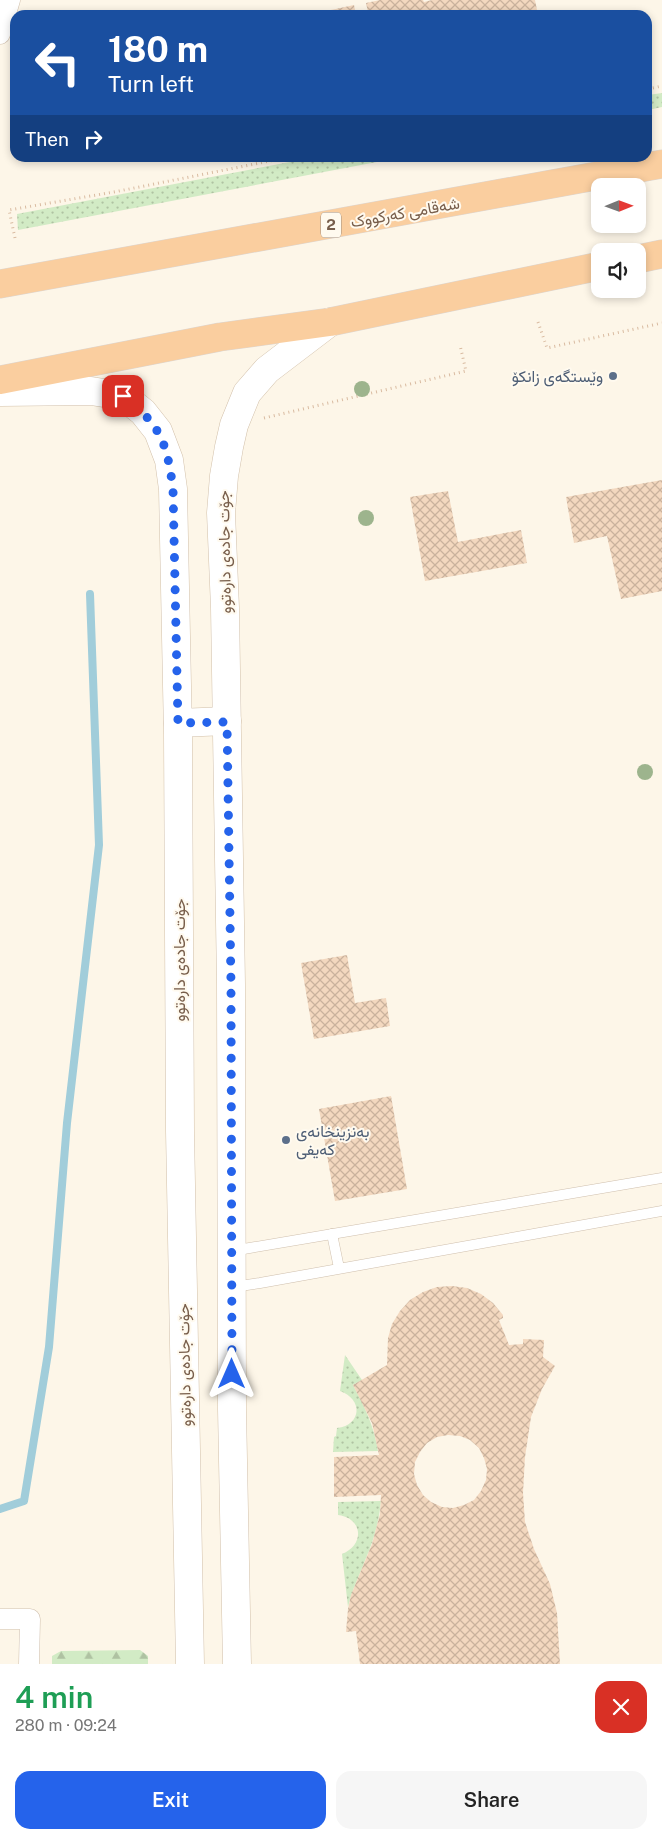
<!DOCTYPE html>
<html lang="en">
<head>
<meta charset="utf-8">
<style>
  :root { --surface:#fff; --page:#f6f6f6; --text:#222; --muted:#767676; --accent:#2563eb }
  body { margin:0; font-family:"Public Sans",Vazirmatn,sans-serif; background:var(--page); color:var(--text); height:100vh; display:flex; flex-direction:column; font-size:19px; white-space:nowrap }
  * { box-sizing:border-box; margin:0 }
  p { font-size:16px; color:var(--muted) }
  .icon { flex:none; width:28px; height:28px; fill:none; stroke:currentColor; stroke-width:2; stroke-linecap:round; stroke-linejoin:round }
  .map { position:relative; height:1664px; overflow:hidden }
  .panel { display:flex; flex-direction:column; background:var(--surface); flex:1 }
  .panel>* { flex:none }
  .banner { position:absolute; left:10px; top:10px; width:642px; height:152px; border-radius:15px; box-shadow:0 2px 8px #0003; background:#1a4fa0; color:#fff; overflow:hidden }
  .needle { width:32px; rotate:89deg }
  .fabs { position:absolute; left:591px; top:178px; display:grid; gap:10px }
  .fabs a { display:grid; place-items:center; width:55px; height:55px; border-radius:10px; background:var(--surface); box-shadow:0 2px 8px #0003; font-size:25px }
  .pin { position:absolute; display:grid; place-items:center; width:42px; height:42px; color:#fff; margin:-21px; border-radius:10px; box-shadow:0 2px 8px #0006 }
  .me { position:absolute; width:55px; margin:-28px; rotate:0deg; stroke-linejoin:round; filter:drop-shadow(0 0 4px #0008) }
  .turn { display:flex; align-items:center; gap:18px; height:105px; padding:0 15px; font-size:22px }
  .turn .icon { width:65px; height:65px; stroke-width:2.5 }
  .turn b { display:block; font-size:35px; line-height:42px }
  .then { display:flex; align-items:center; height:48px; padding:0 15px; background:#0003; gap:10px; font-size:19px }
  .round { display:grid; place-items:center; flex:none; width:52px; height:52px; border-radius:15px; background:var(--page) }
  .head { display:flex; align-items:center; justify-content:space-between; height:85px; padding:0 15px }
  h1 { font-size:30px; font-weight:600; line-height:38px; color:#1e9e55 }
  .cta { display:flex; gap:10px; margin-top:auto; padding:10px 15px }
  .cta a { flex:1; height:58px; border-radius:15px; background:var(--accent); color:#fff; font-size:20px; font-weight:600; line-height:58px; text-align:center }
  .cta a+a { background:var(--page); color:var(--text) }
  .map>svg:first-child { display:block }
</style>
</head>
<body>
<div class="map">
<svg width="662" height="1664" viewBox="0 0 662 1664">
  <defs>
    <pattern id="grass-dots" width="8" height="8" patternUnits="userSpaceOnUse" patternTransform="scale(1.25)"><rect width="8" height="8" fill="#d2ebc5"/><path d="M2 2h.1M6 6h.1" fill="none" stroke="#afc2a2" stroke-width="1.8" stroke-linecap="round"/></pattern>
    <pattern id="forest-firs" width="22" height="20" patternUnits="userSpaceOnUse" patternTransform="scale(1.25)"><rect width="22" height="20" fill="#d2ebc5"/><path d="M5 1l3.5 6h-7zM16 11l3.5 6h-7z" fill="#afc2a2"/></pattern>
    <pattern id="building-cross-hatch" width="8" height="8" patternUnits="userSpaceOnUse" patternTransform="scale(1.25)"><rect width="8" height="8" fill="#f3d8bf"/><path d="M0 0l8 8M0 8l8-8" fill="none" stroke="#cab29d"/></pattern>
  </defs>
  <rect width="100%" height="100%" fill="#fdf6e8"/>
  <g fill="url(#grass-dots)">
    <path d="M 662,93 L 662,107 L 648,110 L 648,95 Z"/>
    <path d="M 311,158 L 398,158 L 18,230 L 17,214 Z"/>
    <path d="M 345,1355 L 362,1380 L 353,1385 C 365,1407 374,1426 378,1451 L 333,1452 L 334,1437 L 336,1436 L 337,1428 C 362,1425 363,1399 340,1391 Z"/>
    <path d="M 381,1501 C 379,1521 374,1540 366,1558 C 360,1575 352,1589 348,1607 L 342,1554 C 365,1545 363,1518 338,1515 L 338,1502 Z"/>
  </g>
  <path fill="url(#forest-firs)" d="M 140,1650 L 148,1656 L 148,1664 L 52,1664 L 52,1656 L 61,1651 Z"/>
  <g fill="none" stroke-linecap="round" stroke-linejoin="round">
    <path stroke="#a1cdda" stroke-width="8" d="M 0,1509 L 24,1501 L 49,1347 L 67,1123 L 99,845 L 90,594"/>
  </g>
  <g fill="url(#building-cross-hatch)" fill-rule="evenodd">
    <path d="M 380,0 L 423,0 L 424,2 L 432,0 L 535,0 L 538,15 L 308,15 L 354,5 L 356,14 L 368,12 L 366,3 Z"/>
    <path d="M 662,480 L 662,591 L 621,599 L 607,536 L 574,543 L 566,497 Z"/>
    <path d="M 448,491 L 458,542 L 521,530 L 527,563 L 425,581 L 410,497 Z"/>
    <path d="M 347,955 L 355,1003 L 386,998 L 390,1026 L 314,1039 L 301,963 Z"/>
    <path d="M 391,1096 L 407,1189 L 335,1201 L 319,1109 Z"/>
    <path d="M 452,1286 L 467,1288 L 481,1294 L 493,1303 L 503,1315 L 503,1318 L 499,1320 L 509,1345 L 523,1344 L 523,1339 L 544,1340 L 543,1357 L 555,1366 L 542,1389 L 531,1417 L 525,1457 L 523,1493 L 525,1522 L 534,1549 L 550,1584 L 557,1613 L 560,1664 L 360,1664 L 356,1631 L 346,1632 L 348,1609 L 351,1595 L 372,1544 L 380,1514 L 381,1495 L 334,1497 L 334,1457 L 379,1455 L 372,1423 L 353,1385 L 387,1365 L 388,1338 L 392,1324 L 400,1311 L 410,1300 L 423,1292 L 437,1287 ZM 448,1435 L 460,1436 L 470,1440 L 479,1448 L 484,1458 L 487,1469 L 486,1480 L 481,1491 L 474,1500 L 464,1505 L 453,1508 L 442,1507 L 431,1502 L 423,1495 L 417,1485 L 414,1474 L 415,1462 L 420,1452 L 427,1443 L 437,1437 Z"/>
  </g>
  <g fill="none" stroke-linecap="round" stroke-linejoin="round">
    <defs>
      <g id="service">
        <path d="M 332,1234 L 339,1268"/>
        <path d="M 232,1251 L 662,1178"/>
        <path d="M 233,1287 L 260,1283 L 662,1211"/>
      </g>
      <g id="minor">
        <path d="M 0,34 L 10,0"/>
        <path d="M 0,1619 L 30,1619 L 29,1664"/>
      </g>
      <g id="secondary">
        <path d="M 0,392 L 91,391 L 123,396 L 143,412 L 158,431 L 169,460 L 173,489 L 178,734 L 180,1131 L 190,1664"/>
        <path d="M 178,723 L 227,721"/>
        <path d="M 237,1664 L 232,1409 L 231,984 L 225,608 L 221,513 L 224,476 L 229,447 L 234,425 L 247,393 L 267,370 L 330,322"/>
      </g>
      <g id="trunk">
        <path d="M 638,259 L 662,254"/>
        <path d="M 0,284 L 662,164"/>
        <path d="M 0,380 L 220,337 L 330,322 L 600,266"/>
      </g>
    </defs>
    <use href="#service" stroke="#cfbfad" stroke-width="11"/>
    <use href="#minor" stroke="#cfbfad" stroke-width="21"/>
    <use href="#secondary" stroke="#d2c0aa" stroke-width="29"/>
    <use href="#trunk" stroke="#dcd5d0" stroke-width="29"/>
    <g stroke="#d9bba1" stroke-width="3" stroke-dasharray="1 4" stroke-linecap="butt">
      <path d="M 648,89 L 662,86"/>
      <path d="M 15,238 L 9,210 L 114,192 L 285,158"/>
      <path d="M 538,322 L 547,348 L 662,323"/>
      <path d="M 264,418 L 466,371 L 460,345"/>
    </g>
    <use href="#service" stroke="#fff" stroke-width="10"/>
    <use href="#minor" stroke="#fff" stroke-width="20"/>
    <use href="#secondary" stroke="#fff" stroke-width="28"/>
    <use href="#trunk" stroke="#face9f" stroke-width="28"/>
  </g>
  <g fill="#9db48d">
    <circle cx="362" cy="389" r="8"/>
    <circle cx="366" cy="518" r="8"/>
    <circle cx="645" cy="772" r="8"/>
  </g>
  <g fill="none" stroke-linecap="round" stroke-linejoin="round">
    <path stroke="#2563eb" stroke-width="9" stroke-dasharray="0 16.2" d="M 123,396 C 161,425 167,443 173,489 L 178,723 L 227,722 L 231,984 L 232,1374"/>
  </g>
  <g fill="#5c6f8a" stroke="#fffaef" stroke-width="2">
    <circle cx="613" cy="376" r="5"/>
    <circle cx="286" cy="1140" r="5"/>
  </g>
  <g text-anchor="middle" stroke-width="4" stroke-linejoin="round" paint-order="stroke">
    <rect fill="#fffaef" stroke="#a08d7c" stroke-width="1" x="321" y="212.5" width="20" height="25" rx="4"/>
    <g font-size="15" font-weight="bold" fill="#785e4b">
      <text x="331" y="230">2</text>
    </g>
    <g font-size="16" fill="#785e4b" stroke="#fffaef">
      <text transform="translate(405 212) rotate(-10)" y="6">شەقامی کەرکووک</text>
      <text transform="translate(224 552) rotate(-91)" y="6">جۆت جادەی دارەتوو</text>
      <text transform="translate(179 960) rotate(-90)" y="6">جۆت جادەی دارەتوو</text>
      <text transform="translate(184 1365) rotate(-91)" y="6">جۆت جادەی دارەتوو</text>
    </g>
    <g font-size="16" fill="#4e5e75" stroke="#fffaef" text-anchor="end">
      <text x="603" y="382">وێستگەی زانکۆ</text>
      <text x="296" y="1137" text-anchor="start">بەنزینخانەی<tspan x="296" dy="18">کەیفی</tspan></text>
    </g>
  </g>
</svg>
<div class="fabs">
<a><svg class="needle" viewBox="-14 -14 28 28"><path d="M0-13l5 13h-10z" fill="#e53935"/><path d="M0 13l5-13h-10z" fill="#767676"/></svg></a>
<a><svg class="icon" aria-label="sound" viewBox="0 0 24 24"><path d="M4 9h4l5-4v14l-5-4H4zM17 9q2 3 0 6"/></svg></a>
</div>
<div class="pin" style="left:123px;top:396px;background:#d93025"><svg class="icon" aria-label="arrive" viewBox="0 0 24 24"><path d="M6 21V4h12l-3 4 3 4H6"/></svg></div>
<svg class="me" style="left:232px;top:1374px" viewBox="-20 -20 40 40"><path d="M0-17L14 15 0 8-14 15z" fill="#2563eb" stroke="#fff" stroke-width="4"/></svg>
<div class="banner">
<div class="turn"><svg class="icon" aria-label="left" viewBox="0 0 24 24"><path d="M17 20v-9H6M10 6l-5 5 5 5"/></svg><div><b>180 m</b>Turn left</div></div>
<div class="then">Then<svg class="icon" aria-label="right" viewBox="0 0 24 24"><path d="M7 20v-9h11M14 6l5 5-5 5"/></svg></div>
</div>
</div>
<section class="panel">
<div class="head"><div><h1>4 min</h1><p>280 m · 09:24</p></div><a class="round" style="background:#d93025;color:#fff"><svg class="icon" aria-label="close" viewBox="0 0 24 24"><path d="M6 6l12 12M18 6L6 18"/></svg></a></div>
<div class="cta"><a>Exit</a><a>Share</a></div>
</section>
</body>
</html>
